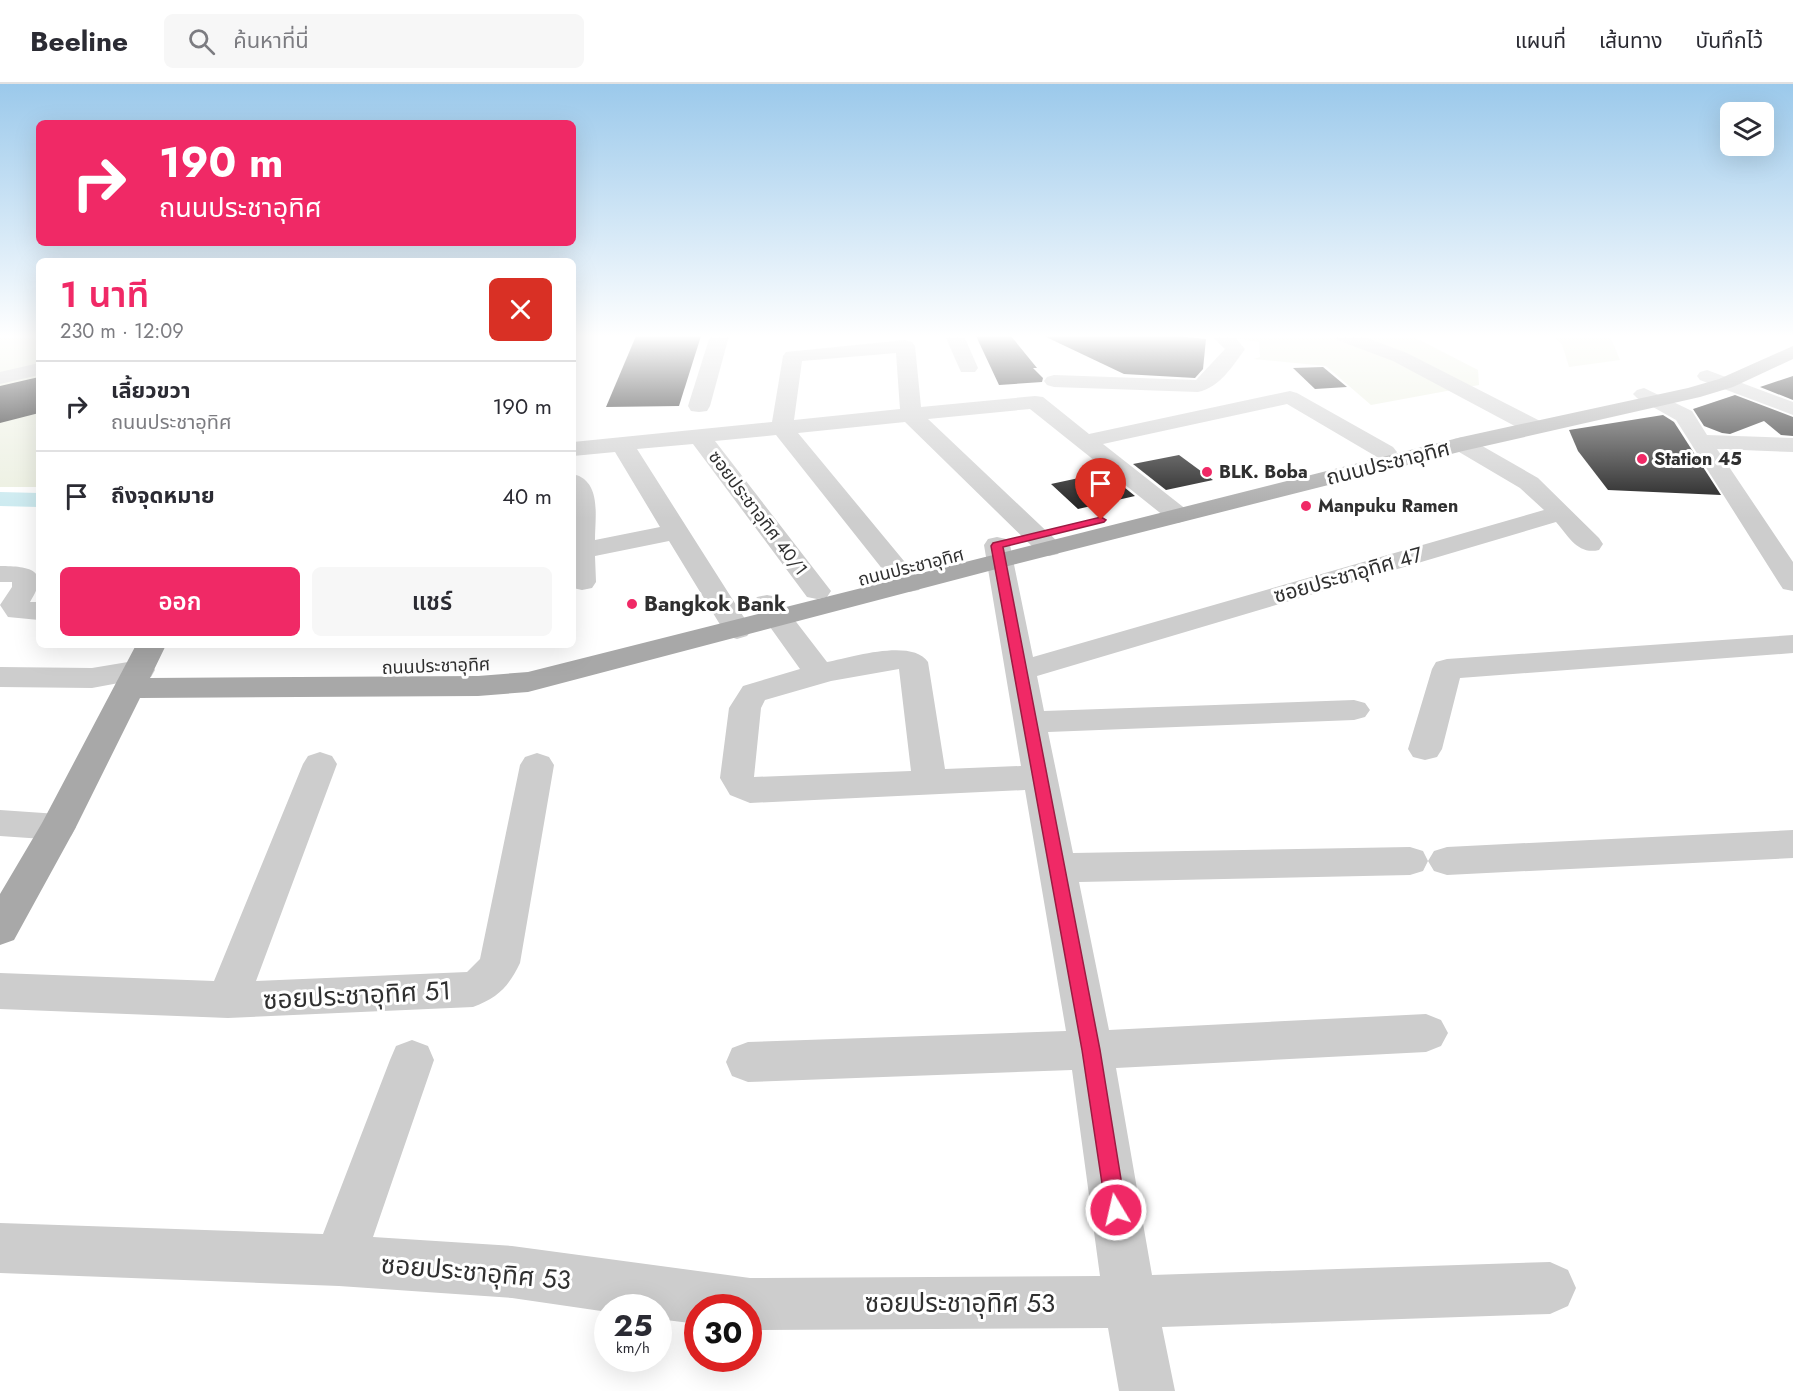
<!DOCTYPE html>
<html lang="th">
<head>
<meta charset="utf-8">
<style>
  :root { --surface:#fff; --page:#f7f7f7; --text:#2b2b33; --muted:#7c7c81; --line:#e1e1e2; --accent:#f02966 }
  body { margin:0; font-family:Jost,"Noto Sans Thai",sans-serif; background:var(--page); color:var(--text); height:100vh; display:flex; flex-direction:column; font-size:22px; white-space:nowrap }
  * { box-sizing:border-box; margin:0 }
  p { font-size:20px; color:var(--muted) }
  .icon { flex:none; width:33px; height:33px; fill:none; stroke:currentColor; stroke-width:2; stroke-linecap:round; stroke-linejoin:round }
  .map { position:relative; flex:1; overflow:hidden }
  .side { position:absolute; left:36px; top:174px; width:540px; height:390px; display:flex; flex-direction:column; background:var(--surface); border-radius:9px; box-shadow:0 6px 24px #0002 }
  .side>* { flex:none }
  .hud { position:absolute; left:36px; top:36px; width:540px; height:126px; border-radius:9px; box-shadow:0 6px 24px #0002; background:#f02966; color:#fff; overflow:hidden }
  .tools { position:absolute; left:1720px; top:18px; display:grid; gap:12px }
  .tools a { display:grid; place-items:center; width:54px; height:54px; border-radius:9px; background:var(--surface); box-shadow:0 6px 24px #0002; font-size:30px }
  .speed { position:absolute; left:594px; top:1210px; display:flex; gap:12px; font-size:30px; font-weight:700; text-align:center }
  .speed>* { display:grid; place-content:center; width:78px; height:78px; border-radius:50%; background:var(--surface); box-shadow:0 6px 24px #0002; line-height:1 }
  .speed small { font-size:15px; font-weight:400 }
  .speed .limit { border:9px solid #d22; background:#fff; color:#111 }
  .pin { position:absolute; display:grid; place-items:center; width:51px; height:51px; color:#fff; margin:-62px -26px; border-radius:50% 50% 50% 0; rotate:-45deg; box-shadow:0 0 6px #0007 }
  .pin .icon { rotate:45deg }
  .me { position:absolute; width:66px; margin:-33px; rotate:351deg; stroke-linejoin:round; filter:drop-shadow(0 0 4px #0008) }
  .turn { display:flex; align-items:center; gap:21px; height:126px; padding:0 24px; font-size:27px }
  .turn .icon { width:78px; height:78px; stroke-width:2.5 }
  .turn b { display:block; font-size:42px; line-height:51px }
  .round { display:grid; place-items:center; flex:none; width:63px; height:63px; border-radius:9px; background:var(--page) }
  .summary { display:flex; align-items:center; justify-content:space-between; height:102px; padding:0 24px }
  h1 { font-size:36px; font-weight:600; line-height:45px; color:var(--accent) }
  .cta { display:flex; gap:12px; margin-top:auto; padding:12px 24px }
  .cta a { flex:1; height:69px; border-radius:9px; background:var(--accent); color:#fff; font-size:24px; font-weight:600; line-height:69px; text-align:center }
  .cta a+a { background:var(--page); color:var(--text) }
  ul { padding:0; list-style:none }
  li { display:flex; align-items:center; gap:18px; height:90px; padding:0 24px; border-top:2px solid var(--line) }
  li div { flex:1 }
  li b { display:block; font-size:22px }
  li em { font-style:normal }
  header { display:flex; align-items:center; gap:36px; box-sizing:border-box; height:84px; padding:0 30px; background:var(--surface); border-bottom:2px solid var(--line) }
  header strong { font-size:28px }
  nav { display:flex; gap:33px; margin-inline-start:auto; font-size:21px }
  .search { width:420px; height:54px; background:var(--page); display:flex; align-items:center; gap:15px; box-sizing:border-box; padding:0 21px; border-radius:9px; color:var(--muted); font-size:22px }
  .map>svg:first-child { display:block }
</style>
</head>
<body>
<header>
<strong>Beeline</strong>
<div class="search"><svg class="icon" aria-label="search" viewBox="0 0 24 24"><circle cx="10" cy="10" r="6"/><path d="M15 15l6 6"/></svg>ค้นหาที่นี่</div>
<nav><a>แผนที่</a><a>เส้นทาง</a><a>บันทึกไว้</a></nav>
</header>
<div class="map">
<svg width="1793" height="1307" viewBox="0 0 1793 1307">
  <rect width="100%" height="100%" fill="#fff"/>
  <g fill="#eaeede">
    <rect x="0" y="252" width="39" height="151"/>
    <path d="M 1220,252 L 1412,252 L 1478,286 L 1479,301 L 1371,321 L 1326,282 L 1254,275 L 1260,273 L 1259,258 Z"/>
    <path d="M 1552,252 L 1610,252 L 1620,276 L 1569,283 L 1562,260 Z"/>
  </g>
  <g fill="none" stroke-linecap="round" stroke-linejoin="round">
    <path fill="#c9e9ef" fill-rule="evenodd" d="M 0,408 L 39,409 L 39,423 L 0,422 Z"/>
  </g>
  <g fill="#171717">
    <path d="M 636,252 L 701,252 L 679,322 L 606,323 Z"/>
    <path d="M 976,252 L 1011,252 L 1037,284 L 1033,284 L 1043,294 L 1042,298 L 999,301 Z"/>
    <path d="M 1044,252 L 1179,252 L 1206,255 L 1203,285 L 1195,294 L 1124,290 Z"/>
    <path d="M 1323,283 L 1347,303 L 1315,305 L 1293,284 Z"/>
    <path d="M 1793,292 L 1793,316 L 1760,303 Z"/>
    <path d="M 39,293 L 39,329 L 0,339 L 0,302 Z"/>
    <path d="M 1735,311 L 1793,333 L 1793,352 L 1781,351 L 1764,337 L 1730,350 L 1722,349 L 1704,342 L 1693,325 Z"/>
    <path d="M 1663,331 L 1674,338 L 1721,411 L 1608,406 L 1578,367 L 1569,346 Z"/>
    <path d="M 1179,371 L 1213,396 L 1166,406 L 1133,380 Z"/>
    <path d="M 1103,386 L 1135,412 L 1078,425 L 1051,400 L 1102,389 L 1099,387 Z"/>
  </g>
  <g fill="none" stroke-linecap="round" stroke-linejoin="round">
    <g fill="#cdcdcd" fill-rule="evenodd">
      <path d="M 710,252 L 729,252 L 710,322 L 707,327 L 699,328 L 691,327 L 688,322 Z"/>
      <path d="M 945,252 L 964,252 L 978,284 L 975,288 L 961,288 Z"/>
      <path d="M 1211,252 L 1234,252 L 1245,265 C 1232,283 1220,303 1198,308 L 1054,303 L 1047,301 L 1044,297 L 1047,293 L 1054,291 L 1196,296 L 1225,265 Z"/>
      <path d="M 1335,252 L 1362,252 L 1407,269 L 1542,338 L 1545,343 L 1542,348 L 1534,350 L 1526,348 L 1393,277 L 1337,256 Z"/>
      <path d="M 905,256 L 912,258 L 915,262 L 921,323 L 1035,312 L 1043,313 L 1089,350 L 1290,307 L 1297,309 L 1393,363 L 1397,368 L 1393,373 L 1385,375 L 1377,373 L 1287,320 L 1103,360 L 1187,426 L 1191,431 L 1187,436 L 1178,439 L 1169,436 L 1030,325 L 928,335 L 1058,458 L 1062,464 L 1058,470 L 1049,472 L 1040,470 L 905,338 L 798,349 L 923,500 L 919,506 L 909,508 L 899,506 L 776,351 L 715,357 L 831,507 L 827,513 L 817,515 L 807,513 L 693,360 L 637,365 L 752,546 L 747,552 L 737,555 L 727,552 L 669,457 L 595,472 L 596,498 L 592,504 L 582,506 L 573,504 L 573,390 C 602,397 595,432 595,456 L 660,443 L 615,368 L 573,372 L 573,358 L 772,338 L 783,272 L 786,268 ZM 896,269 L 900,325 L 794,336 L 802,277 Z"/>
      <path d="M 39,279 L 39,291 L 0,300 L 0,288 Z"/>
      <path d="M 1707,286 L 1793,318 L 1793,331 L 1700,296 L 1697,292 L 1700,288 Z"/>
      <path d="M 1644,304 L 1692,327 L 1707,351 L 1793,354 L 1793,368 L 1717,365 L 1793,478 L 1793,507 L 1783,505 L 1779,499 L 1676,336 L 1637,314 L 1633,310 L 1637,306 Z"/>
      <path d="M 1462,353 L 1470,355 L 1538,394 L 1599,454 L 1603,460 L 1599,466 C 1578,471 1569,453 1556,438 L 1037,592 L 1044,627 L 1354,616 L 1365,619 L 1370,626 L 1365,633 L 1354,636 L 1048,648 L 1073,769 L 1410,763 L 1423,767 L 1428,777 L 1434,767 L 1447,763 L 1793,746 L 1793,774 L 1447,791 L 1434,787 L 1428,777 L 1423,787 L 1410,791 L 1079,798 L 1109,946 L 1426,930 L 1441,936 L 1448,949 L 1441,962 L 1426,968 L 1116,984 L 1152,1191 L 1550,1178 L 1568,1186 L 1576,1204 L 1568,1222 L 1550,1230 L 1162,1243 L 1175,1307 L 1119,1307 L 1108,1244 L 750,1246 L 748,1224 L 698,1224 L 698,1240 L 658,1235 L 658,1224 L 608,1224 L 608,1228 L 512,1214 L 339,1202 L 0,1189 L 0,1139 L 323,1150 L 390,976 L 396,962 L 412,956 L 428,962 L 434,976 L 373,1153 L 512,1162 L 750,1194 L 1100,1192 L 1072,986 L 748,998 L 732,992 L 726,978 L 732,964 L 748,958 L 1066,947 L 1025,706 L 750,719 L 730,711 L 720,694 L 729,624 L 743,602 L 800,585 L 753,519 L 757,513 L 767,511 L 777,513 L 827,578 C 852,573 912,554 928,578 L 945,685 L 1021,682 L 984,461 L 988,455 L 997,453 L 1006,455 L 1010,461 L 1033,573 L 1544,426 L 1520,404 L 1454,365 L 1451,360 L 1454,355 ZM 899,585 L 911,687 L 754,693 L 761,624 L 765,616 L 831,597 Z"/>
      <path d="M 0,482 C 30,482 51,486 30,518 L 39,518 L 39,536 L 8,533 L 0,521 L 12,503 L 12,498 L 0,498 Z"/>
      <path d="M 1793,551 L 1793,569 L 1460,594 L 1442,665 L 1437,673 L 1425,676 L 1413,673 L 1408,665 L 1432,585 L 1436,578 L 1447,575 Z"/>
      <path d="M 140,576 L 151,579 L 155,586 L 151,593 L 92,604 L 0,603 L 0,583 L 92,584 Z"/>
      <path d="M 320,668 L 332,672 L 337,680 L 256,897 L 467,888 L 480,875 L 520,681 L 525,673 L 537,669 L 549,673 L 554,681 L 520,879 C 509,902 498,914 473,923 L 228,934 L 0,925 L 0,889 L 214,897 L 303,680 L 308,672 Z"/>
      <path d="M 0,726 L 58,730 L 71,734 L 76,743 L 71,752 L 58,756 L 0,752 Z"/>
    </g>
    <path fill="#a8a8a8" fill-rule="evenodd" d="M 1793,262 L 1793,275 L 1733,303 L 1700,313 L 1463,367 L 1008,482 L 528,608 L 478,612 L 140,614 L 76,743 L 14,856 L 0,861 L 0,810 L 42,739 L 136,561 L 166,561 L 150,594 L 478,592 L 528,588 L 1462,353 L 1688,304 L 1719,295 Z"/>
  </g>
  <linearGradient id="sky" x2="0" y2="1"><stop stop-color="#9bc9eb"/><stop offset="0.58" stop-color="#fff"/><stop offset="1" stop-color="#fff" stop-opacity="0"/></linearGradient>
  <rect width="1793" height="435" fill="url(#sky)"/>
  <path fill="#f02966" stroke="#9c1b42" stroke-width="1.5" d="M 1101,433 L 1106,436 L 1104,438 L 1003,463 L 1100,966 L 1126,1126 L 1123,1134 L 1116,1137 L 1109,1134 L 1106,1126 L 1082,966 L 991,462 L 993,459 Z"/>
  <g fill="#f02966" stroke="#fff" stroke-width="2">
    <circle cx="1642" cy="375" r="6"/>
    <circle cx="1207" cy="388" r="6"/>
    <circle cx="1306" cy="422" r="6"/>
    <circle cx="632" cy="520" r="6"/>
  </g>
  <g text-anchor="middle" stroke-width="6" stroke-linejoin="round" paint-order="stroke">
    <g font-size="18" font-weight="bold" fill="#303030" stroke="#fff" text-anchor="start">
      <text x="1654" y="381">Station 45</text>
      <text x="1219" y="394">BLK. Boba</text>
      <text x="1318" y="428">Manpuku Ramen</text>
    </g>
    <g font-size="18" fill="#303030" stroke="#fff">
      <text transform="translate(758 429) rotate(53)" y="6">ซอยประชาอุทิศ 40/1</text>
      <text transform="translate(911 483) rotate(-14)" y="6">ถนนประชาอุทิศ</text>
      <text transform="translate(436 582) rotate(-2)" y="6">ถนนประชาอุทิศ</text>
    </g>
    <g font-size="21" fill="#303030" stroke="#fff">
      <text transform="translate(1388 379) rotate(-14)" y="7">ถนนประชาอุทิศ</text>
      <text transform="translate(1348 491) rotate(-16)" y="7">ซอยประชาอุทิศ 47</text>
    </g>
    <g font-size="21" font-weight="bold" fill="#303030" stroke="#fff" text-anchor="start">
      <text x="644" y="527">Bangkok Bank</text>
    </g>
    <g font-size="26" fill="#303030" stroke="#fff">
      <text transform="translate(357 911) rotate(-3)" y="9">ซอยประชาอุทิศ 51</text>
      <text transform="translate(476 1188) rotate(5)" y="9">ซอยประชาอุทิศ 53</text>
      <text x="960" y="1228">ซอยประชาอุทิศ 53</text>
    </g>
  </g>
</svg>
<div class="tools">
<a><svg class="icon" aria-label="layers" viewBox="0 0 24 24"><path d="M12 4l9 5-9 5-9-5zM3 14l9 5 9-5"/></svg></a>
</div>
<div class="speed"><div>25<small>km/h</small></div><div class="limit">30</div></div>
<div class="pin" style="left:1101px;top:436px;background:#d93025"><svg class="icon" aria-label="arrive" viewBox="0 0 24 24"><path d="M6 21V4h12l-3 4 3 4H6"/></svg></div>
<svg class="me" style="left:1116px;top:1126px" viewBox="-20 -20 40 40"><circle r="17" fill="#f02966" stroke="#fff" stroke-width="3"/><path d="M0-11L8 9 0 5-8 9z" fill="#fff"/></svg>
<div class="hud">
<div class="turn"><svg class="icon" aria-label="right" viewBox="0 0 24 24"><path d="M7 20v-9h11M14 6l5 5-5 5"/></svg><div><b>190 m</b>ถนนประชาอุทิศ</div></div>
</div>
<section class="side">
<div class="summary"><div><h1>1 นาที</h1><p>230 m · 12:09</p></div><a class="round" style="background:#d93025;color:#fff"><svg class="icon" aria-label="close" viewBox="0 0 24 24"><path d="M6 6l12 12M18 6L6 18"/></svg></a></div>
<ul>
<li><svg class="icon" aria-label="right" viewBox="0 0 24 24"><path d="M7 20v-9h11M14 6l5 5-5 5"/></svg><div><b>เลี้ยวขวา</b><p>ถนนประชาอุทิศ</p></div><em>190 m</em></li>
<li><svg class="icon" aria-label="arrive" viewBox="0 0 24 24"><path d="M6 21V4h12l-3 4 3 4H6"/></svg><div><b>ถึงจุดหมาย</b></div><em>40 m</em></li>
</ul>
<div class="cta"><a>ออก</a><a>แชร์</a></div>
</section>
</div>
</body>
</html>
